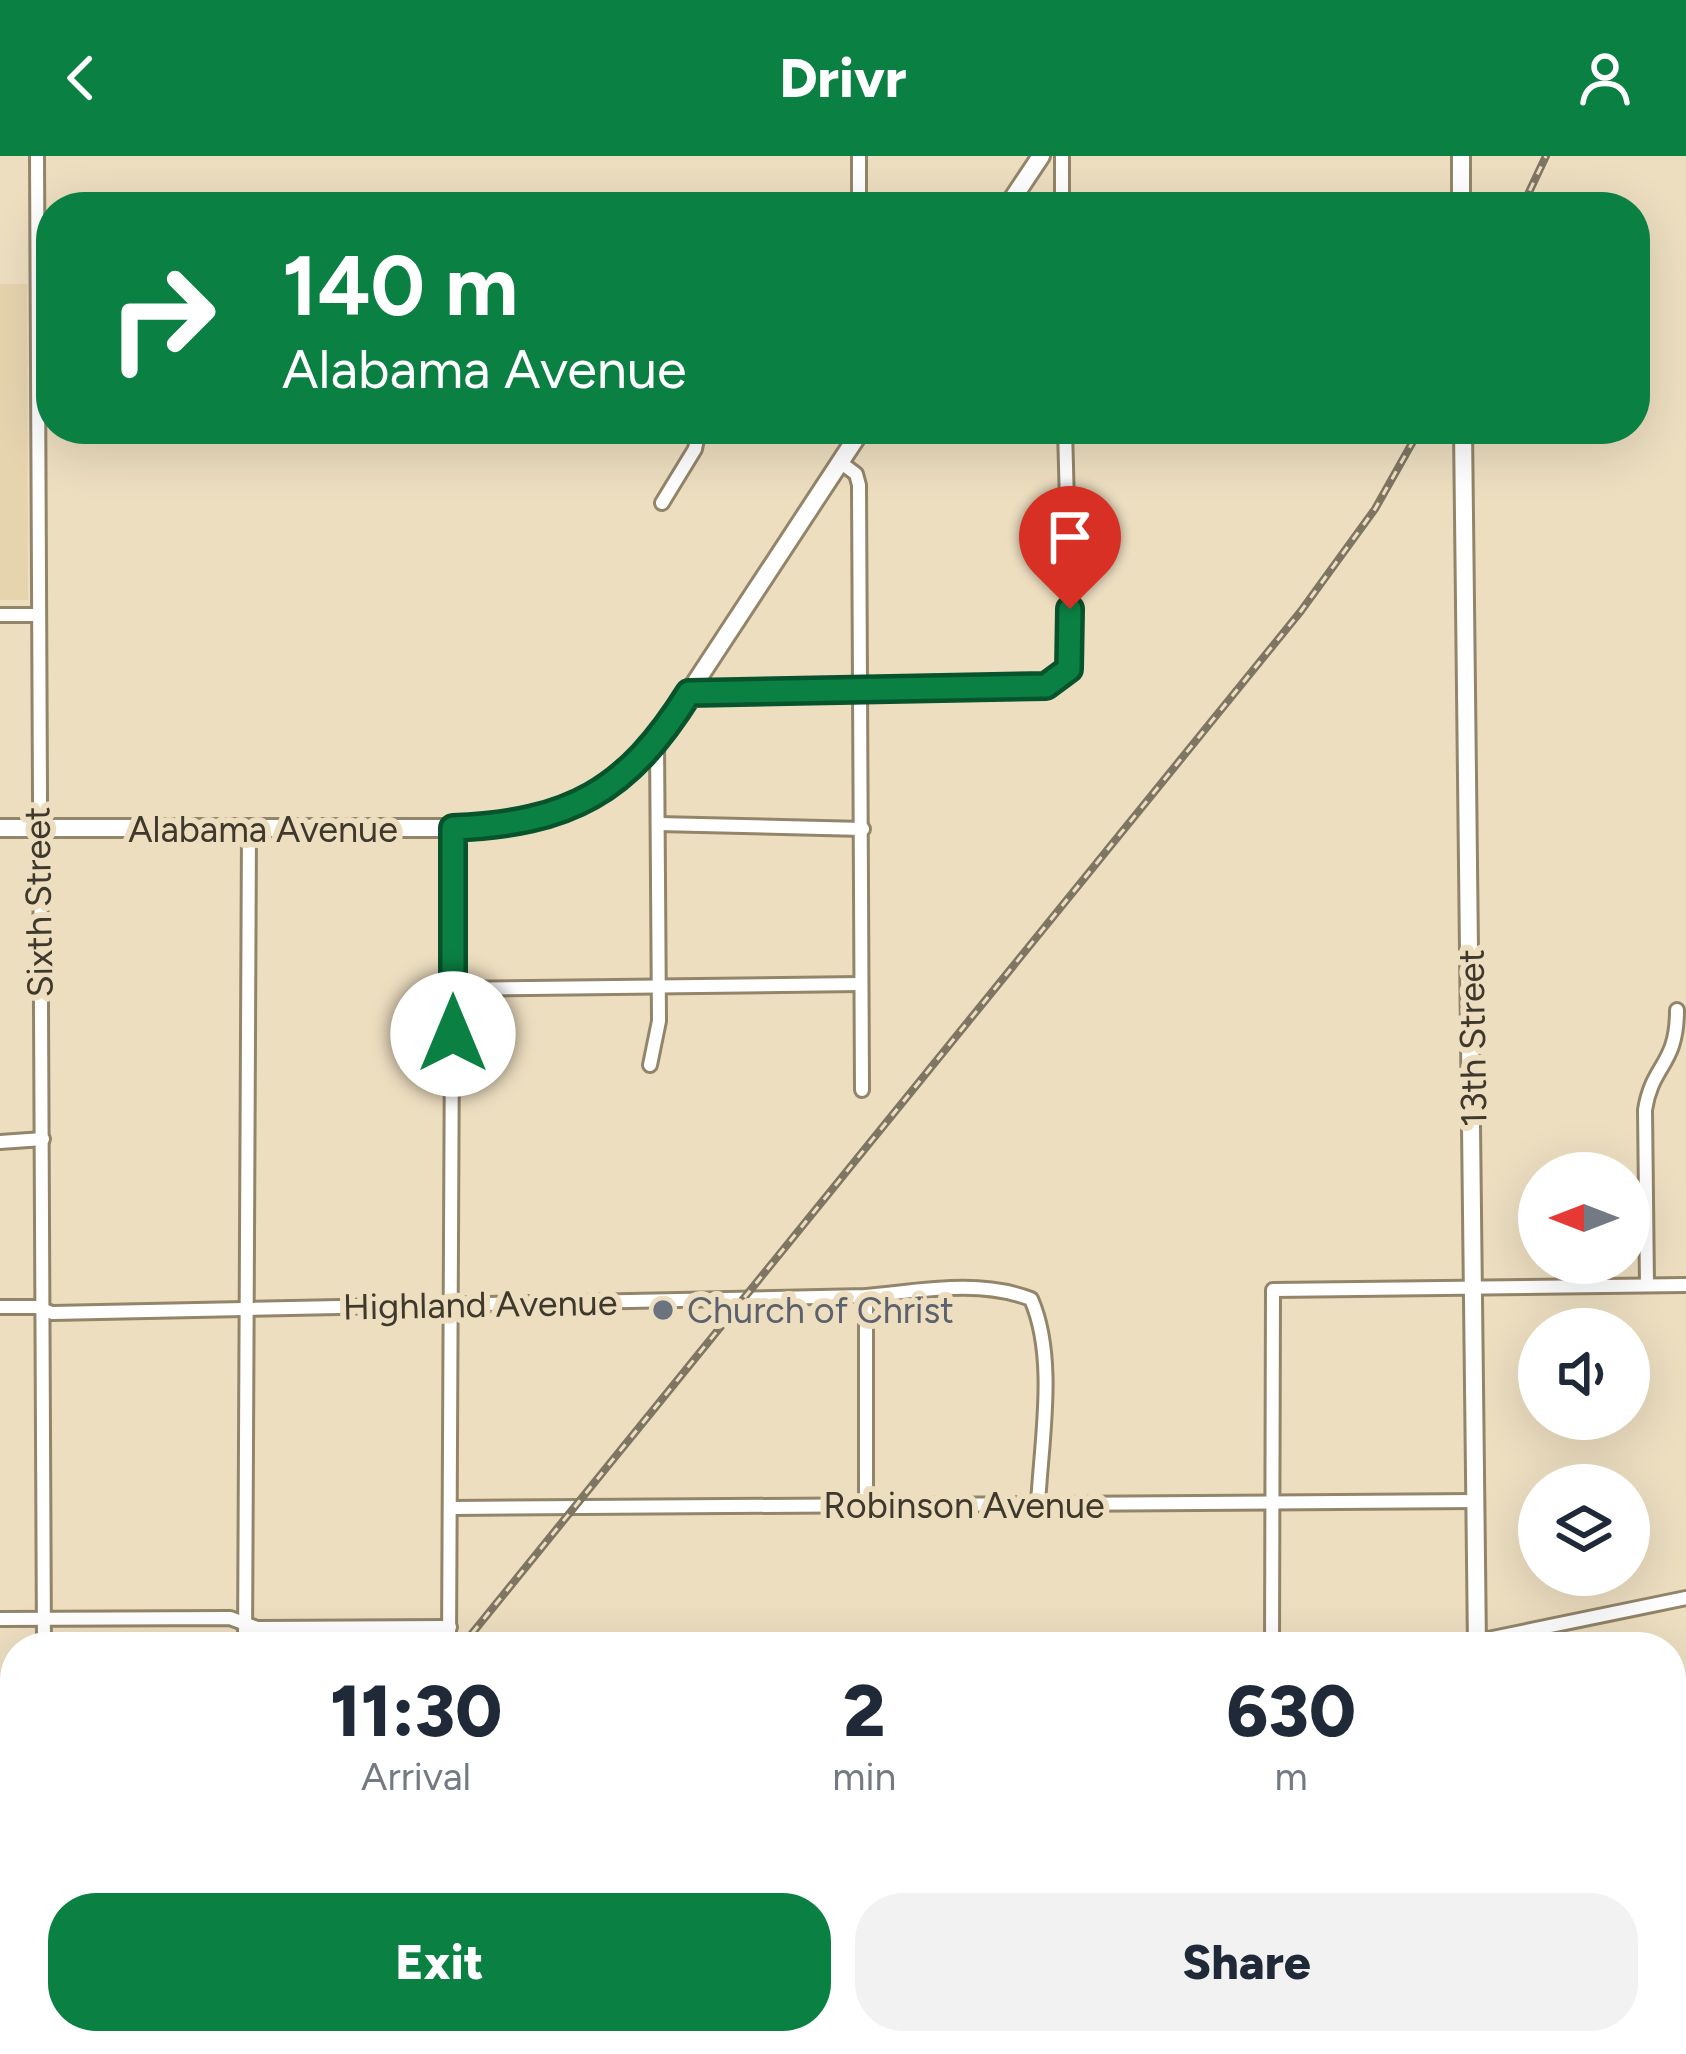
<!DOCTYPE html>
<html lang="en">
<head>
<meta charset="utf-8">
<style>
  :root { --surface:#fff; --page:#f2f2f3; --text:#1f2937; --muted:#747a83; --accent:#0b8043 }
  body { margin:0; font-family:Figtree,sans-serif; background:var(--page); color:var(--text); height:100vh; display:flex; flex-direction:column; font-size:45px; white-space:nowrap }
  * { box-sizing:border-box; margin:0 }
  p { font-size:39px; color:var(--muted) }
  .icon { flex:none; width:66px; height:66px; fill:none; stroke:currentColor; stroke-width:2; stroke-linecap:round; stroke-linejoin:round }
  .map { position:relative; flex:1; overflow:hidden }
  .drawer { position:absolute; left:0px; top:1476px; width:1686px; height:423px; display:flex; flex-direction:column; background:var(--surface); border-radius:48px 48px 0 0; box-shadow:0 12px 48px #0002 }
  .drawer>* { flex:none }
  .hud { position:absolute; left:36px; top:36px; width:1614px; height:252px; border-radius:48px; box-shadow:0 12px 48px #0002; background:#0b8043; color:#fff; overflow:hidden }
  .needle { width:78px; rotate:270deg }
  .buttons { position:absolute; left:1518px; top:996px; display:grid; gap:24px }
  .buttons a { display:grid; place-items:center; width:132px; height:132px; border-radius:50%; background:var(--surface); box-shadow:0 12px 48px #0002; font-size:60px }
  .pin { position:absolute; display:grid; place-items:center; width:102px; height:102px; color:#fff; margin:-123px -51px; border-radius:50% 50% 50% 0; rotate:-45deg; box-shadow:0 0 12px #0007 }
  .pin .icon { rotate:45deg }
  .me { position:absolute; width:132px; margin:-66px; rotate:0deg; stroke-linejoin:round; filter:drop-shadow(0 0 9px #0008) }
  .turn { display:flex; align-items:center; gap:42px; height:252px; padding:0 48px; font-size:54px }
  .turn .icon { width:156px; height:156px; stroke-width:2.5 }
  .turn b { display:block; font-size:84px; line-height:102px }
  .eta { display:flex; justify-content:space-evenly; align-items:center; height:204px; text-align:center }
  .eta b { font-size:72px; font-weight:800; line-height:84px }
  .button { display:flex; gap:24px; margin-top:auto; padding:24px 48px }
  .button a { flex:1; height:138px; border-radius:48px; background:var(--accent); color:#fff; font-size:48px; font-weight:800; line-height:138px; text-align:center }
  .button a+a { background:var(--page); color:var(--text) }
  header { display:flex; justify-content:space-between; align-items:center; height:156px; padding:0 48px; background:var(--accent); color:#fff; font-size:54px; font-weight:800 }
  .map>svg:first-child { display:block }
</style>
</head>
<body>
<header><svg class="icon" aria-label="back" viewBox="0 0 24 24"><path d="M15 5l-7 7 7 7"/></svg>Drivr<svg class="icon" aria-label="person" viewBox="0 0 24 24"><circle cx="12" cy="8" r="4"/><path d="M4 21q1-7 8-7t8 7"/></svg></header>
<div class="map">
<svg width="1686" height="1898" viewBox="0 0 1686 1898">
  <rect width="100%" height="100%" fill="#eddec0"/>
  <path fill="#e6d4af" d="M 0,128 L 27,128 L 28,444 L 0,444 Z"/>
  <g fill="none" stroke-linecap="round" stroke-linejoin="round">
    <defs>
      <g id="street">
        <path d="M 37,0 L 44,1491"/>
        <path d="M 859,0 L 859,51"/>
        <path d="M 1062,0 L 1062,51"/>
        <path d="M 840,306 L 856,318 L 859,329 L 862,934"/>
        <path d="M 662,347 L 695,293 L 699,273"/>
        <path d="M 0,459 L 37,459"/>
        <path d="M 689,537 L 1046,530 L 1062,523 L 1071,498 L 1065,273"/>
        <path d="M 658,668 L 863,673"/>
        <path d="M 454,833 L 861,828"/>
        <path d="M 650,909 L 659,865 L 657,585"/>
        <path d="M 0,986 L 43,983"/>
        <path d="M 1647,1129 L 1645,954 C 1652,908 1677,910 1677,854"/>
        <path d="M 0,1151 L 36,1151 L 52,1157 L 866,1140 C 921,1135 978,1123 1031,1143 C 1057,1202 1041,1286 1038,1349"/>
        <path d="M 866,1350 L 866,1140"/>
        <path d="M 451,1352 L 1476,1345"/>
        <path d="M 0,1463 L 230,1462 L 257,1472 L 450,1471"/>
        <path d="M 245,1491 L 249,675"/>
        <path d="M 449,1491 L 453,672"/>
        <path d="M 1272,1491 L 1273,1134 L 1686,1129"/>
        <path d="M 1449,1491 L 1686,1442"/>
        <path d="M 45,1884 L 45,1898"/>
        <path d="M 348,1884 L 349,1898"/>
        <path d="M 449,1884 L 449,1898"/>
        <path d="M 862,1884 L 862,1898"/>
        <path d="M 1064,1884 L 1064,1898"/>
        <path d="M 71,1898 L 82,1884"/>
        <path d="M 249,1898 L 249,1884"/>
        <path d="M 1272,1898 L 1273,1884"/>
        <path d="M 1627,1898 L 1627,1884"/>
      </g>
      <g id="secondary">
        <path d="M 1007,51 L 1041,0"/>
        <path d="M 1461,51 L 1461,0"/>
        <path d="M 1463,273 L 1477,1491"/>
        <path d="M 0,672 L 453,672 C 537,669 599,650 657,585 L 862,273"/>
        <path d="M 1671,1735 L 1686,1735"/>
        <path d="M 0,1754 L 15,1754"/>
        <path d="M 653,1898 L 654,1884"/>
        <path d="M 1477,1898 L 1477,1884"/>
      </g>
    </defs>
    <use href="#street" stroke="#938569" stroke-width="18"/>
    <use href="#secondary" stroke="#938569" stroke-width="22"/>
    <use href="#street" stroke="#fff" stroke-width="12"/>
    <use href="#secondary" stroke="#fff" stroke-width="16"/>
    <defs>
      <g id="rail">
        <path d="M 1522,51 L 1546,0"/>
        <path d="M 461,1491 L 1301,455 L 1375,353 L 1420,273"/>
        <path d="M 130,1898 L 141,1884"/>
      </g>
    </defs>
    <use href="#rail" stroke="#7e7562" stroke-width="8"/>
    <use href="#rail" stroke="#eddec0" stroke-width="3" stroke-dasharray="9" stroke-linecap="butt"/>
  </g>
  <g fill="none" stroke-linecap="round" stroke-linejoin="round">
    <defs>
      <path id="route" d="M 453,878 L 453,672 C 570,667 627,636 689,537 L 1046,530 L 1069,513 L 1070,453"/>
    </defs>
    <use href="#route" stroke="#07532c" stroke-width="30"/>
    <use href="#route" stroke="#0b8043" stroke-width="21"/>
  </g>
  <circle fill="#6b7280" stroke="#eddec0" stroke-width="4.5" cx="663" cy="1154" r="12"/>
  <g text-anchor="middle" stroke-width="12" stroke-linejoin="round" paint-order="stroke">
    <g font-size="36" fill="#3e392c" stroke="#eddec0">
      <text x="263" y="686">Alabama Avenue</text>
      <text transform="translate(38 746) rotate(-91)" y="13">Sixth Street</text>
      <text transform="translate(1472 882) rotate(-91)" y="13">13th Street</text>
      <text transform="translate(480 1148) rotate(-1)" y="13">Highland Avenue</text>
      <text x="964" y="1362">Robinson Avenue</text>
    </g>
    <g font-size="36" fill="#5b616d" stroke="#eddec0" text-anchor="start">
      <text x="687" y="1167">Church of Christ</text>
    </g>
  </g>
</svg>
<div class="buttons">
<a><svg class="needle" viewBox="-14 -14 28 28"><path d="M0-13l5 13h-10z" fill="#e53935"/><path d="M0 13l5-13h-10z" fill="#747a83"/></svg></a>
<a><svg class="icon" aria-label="sound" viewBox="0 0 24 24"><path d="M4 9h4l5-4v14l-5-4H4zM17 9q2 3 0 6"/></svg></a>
<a><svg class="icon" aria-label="layers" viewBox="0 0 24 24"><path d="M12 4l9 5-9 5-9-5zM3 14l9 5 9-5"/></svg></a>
</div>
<div class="pin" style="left:1070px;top:453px;background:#d93025"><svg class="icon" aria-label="arrive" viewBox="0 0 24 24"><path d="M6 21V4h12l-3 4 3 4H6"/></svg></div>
<svg class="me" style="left:453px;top:878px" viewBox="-20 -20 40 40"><circle r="19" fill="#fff"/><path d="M0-13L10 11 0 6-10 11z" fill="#0b8043"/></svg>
<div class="hud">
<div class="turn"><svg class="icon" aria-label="right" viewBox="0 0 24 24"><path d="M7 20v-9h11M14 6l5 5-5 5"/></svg><div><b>140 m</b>Alabama Avenue</div></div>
</div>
<section class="drawer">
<div class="eta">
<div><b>11:30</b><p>Arrival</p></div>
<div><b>2</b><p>min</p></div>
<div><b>630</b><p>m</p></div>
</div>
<div class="button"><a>Exit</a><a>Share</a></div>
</section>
</div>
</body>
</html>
